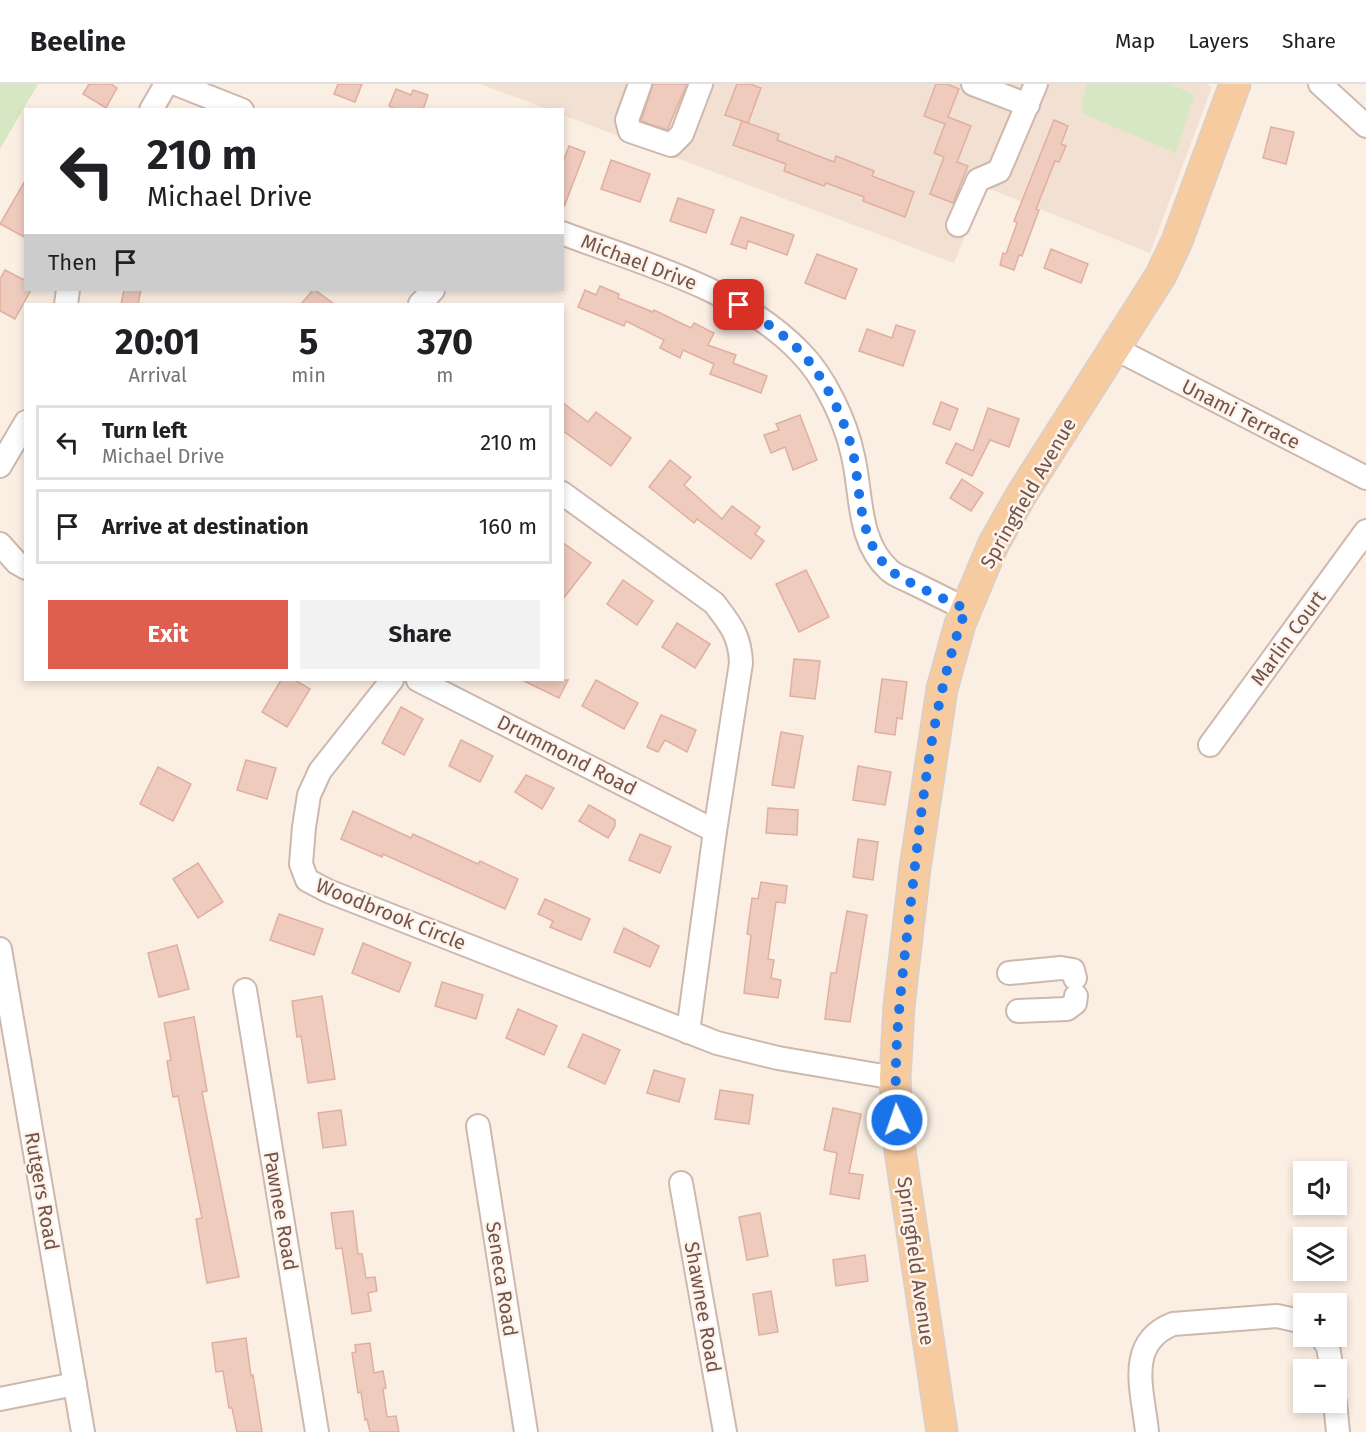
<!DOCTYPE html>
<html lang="en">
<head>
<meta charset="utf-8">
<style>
  :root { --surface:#fff; --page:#f2f2f2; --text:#202124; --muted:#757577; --line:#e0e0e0; --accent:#de5e50 }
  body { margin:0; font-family:"Fira Sans",sans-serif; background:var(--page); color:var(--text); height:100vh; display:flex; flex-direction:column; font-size:22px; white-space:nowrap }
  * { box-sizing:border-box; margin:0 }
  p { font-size:20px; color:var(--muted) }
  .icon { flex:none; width:33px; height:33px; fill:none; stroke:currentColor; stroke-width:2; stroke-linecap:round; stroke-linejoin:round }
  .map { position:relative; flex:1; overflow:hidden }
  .side { position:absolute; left:24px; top:219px; width:540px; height:378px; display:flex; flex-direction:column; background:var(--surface); border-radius:0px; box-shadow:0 3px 9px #0003 }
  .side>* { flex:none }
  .top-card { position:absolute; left:24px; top:24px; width:540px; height:183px; border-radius:0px; box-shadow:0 3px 9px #0003; background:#fff; color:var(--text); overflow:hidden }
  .controls { position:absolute; left:1293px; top:1077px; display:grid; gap:12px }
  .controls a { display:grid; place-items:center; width:54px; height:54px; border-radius:0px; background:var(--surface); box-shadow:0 3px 9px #0003; font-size:30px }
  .pin { position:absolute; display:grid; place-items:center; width:51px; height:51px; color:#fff; margin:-26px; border-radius:12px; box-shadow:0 3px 9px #0006 }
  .me { position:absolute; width:66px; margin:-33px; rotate:357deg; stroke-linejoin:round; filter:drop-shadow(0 0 4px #0008) }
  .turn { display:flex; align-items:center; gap:21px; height:126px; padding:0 24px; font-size:27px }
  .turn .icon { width:78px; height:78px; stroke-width:2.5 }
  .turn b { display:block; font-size:42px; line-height:51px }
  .then { display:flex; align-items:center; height:57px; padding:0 24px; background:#0003; gap:12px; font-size:22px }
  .eta { display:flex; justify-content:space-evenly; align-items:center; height:102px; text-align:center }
  .eta b { font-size:36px; font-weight:700; line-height:42px }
  .button { display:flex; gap:12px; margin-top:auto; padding:12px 24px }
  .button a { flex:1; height:69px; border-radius:0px; background:var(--accent); color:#fff; font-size:24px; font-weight:700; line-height:69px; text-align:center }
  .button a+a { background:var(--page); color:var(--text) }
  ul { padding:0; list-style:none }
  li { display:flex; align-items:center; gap:18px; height:75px; margin:0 12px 9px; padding:0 12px; border:3px solid var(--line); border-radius:0px }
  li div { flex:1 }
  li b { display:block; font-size:22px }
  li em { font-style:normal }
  header { display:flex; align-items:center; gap:36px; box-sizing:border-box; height:84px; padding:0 30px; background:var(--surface); border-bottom:2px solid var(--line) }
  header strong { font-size:28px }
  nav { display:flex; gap:33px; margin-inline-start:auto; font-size:21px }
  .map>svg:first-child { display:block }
</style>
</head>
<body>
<header>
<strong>Beeline</strong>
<nav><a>Map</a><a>Layers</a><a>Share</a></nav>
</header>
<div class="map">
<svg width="1366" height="1348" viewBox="0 0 1366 1348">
  <rect width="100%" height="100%" fill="#fbefe4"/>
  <path fill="#f2e0d3" d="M 480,0 L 1206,0 L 1212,3 L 1150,169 L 985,103 L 954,179 L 563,31 L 562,26 L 547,25 Z"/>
  <g fill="#d7e7c4">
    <path d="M 0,0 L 38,0 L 0,65 Z"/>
    <path d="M 1086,0 L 1171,0 L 1194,11 L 1176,69 L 1081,29 Z"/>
  </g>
  <g fill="#eecbbd" stroke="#e0af9f" stroke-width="1.5">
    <path d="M 89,0 L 111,0 L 117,4 L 106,24 L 83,10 Z"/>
    <path d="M 338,0 L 362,0 L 355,18 L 334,10 Z"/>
    <path d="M 653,0 L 687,0 L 667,46 L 641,37 Z"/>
    <path d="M 737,0 L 750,0 L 761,4 L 748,39 L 725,31 Z"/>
    <path d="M 936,0 L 947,0 L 959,5 L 948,33 L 971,42 L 957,78 L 968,82 L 953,119 L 930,110 L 944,73 L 934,69 L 945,40 L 924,32 Z"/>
    <path d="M 396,5 L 411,11 L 413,6 L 428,11 L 423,26 L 397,26 L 389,22 Z"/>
    <path d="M 1054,36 L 1068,42 L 1061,60 L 1066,62 L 1059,78 L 1055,77 L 1036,125 L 1039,126 L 1022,172 L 1019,171 L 1014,186 L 1000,181 L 1003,169 L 1006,170 L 1017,139 L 1014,137 Z"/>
    <path d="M 742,37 L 779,50 L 777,56 L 834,78 L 836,72 L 874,87 L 872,92 L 914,108 L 905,133 L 863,117 L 864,113 L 826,99 L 824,102 L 784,87 L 786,80 L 733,61 Z"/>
    <path d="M 1271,43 L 1294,48 L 1286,80 L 1263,74 Z"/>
    <path d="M 569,62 L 585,68 L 564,123 L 562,80 Z"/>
    <path d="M 611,76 L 650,90 L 640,118 L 601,105 Z"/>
    <path d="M 26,95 L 26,154 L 0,140 Z"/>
    <path d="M 678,114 L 714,126 L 706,149 L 670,137 Z"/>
    <path d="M 741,133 L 794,151 L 787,171 L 748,157 L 746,165 L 731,160 Z"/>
    <path d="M 1051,165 L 1088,180 L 1081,199 L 1044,184 Z"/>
    <path d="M 817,170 L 857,185 L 845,215 L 805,199 Z"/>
    <path d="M 5,186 L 26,197 L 26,206 L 31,206 L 15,235 L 0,227 L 0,195 Z"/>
    <path d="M 600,202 L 619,210 L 618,214 L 653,228 L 654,226 L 691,244 L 694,239 L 714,249 L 708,261 L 736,271 L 733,279 L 767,292 L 761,309 L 710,290 L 714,280 L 683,266 L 680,274 L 660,264 L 664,256 L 626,237 L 624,242 L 578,223 L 585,206 L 596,211 Z"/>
    <path d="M 124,206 L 141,206 L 138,220 L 121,220 Z"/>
    <path d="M 313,206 L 315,206 L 334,220 L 301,220 Z"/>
    <path d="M 896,241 L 915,247 L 903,282 L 859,267 L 867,245 L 892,254 Z"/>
    <path d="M 562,318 L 588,338 L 596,328 L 631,354 L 611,382 L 562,346 Z"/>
    <path d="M 941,318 L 958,325 L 950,346 L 933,340 Z"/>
    <path d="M 988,324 L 1019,335 L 1009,363 L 990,356 L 972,392 L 946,379 L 956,359 L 973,367 Z"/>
    <path d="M 800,331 L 817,376 L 793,386 L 785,363 L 771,369 L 764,351 L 779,346 L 776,340 Z"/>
    <path d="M 670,376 L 691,393 L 684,401 L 722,435 L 732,422 L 760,443 L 755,450 L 764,457 L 751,475 L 697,435 L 694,439 L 649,403 Z"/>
    <path d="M 962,395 L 983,409 L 971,427 L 950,414 Z"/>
    <path d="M 562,458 L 591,479 L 562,516 Z"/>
    <path d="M 806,486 L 829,533 L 799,548 L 776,500 Z"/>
    <path d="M 623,496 L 653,517 L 637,541 L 607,520 Z"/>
    <path d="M 677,539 L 710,560 L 695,584 L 662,563 Z"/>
    <path d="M 794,575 L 820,577 L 815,615 L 790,612 Z"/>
    <path d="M 882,595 L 907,598 L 902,635 L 897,634 L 895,651 L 875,648 Z"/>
    <path d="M 281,596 L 295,596 L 310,605 L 287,643 L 262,628 Z"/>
    <path d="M 522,596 L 568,596 L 559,614 Z"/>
    <path d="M 596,596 L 638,619 L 624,645 L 582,622 Z"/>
    <path d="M 401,623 L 423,635 L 404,671 L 382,659 Z"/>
    <path d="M 661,631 L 696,646 L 687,668 L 665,656 L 658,668 L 647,663 Z"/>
    <path d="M 781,648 L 803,652 L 794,704 L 772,701 Z"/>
    <path d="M 461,656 L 493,672 L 480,698 L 449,682 Z"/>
    <path d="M 246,676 L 276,684 L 267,715 L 237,706 Z"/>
    <path d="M 858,682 L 891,688 L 885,721 L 853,716 Z"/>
    <path d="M 158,683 L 191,700 L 173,737 L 140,720 Z"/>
    <path d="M 526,691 L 554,704 L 542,725 L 515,708 Z"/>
    <path d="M 589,721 L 615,736 L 615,742 L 608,754 L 579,737 Z"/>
    <path d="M 768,724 L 798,726 L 797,751 L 766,749 Z"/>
    <path d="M 353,727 L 411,754 L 413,750 L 478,780 L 480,777 L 518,795 L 505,825 L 383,770 L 382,773 L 341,755 Z"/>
    <path d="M 640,750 L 671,763 L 660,789 L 629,776 Z"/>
    <path d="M 858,755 L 878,758 L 873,796 L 853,793 Z"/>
    <path d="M 198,779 L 223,818 L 198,834 L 173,795 Z"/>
    <path d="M 761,798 L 787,802 L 785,819 L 776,818 L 768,875 L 774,876 L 771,894 L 781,896 L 778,914 L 744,909 L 751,851 L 747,850 L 752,814 L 758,815 Z"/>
    <path d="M 545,815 L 590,835 L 581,856 L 550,843 L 553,837 L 538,830 Z"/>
    <path d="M 847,827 L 867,831 L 850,938 L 825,935 L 831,889 L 836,889 Z"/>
    <path d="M 279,830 L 323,845 L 314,871 L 270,856 Z"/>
    <path d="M 624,844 L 659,862 L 650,883 L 614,868 Z"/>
    <path d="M 363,859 L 411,879 L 399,908 L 352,889 Z"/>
    <path d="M 177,861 L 189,905 L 159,913 L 148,869 Z"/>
    <path d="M 442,898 L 483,911 L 476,935 L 435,922 Z"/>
    <path d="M 322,912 L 335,995 L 308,999 L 301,952 L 297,953 L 292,917 Z"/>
    <path d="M 518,925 L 557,942 L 544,971 L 506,954 Z"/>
    <path d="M 194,933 L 207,1007 L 202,1008 L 239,1193 L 207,1199 L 196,1135 L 202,1134 L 178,1012 L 173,1013 L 167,977 L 171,976 L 164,939 Z"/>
    <path d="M 583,950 L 620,966 L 605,1000 L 568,983 Z"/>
    <path d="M 654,986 L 685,995 L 679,1018 L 647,1009 Z"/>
    <path d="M 720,1006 L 753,1011 L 749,1040 L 715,1035 Z"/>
    <path d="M 833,1024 L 861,1030 L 849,1089 L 863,1091 L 859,1115 L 830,1110 L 837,1069 L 824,1066 Z"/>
    <path d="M 341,1026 L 346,1061 L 323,1064 L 318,1029 Z"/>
    <path d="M 353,1127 L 358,1170 L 362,1170 L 366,1194 L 375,1193 L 377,1207 L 368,1209 L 371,1227 L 352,1230 L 342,1164 L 336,1165 L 331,1129 Z"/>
    <path d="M 760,1129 L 768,1172 L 747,1176 L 739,1133 Z"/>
    <path d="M 865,1171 L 868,1197 L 836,1202 L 833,1176 Z"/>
    <path d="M 771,1207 L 778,1248 L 759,1251 L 753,1210 Z"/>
    <path d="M 246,1254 L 251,1292 L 253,1291 L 262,1348 L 237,1348 L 232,1324 L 229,1324 L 223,1287 L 216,1288 L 212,1259 Z"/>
    <path d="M 370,1259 L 374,1289 L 383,1287 L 386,1304 L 383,1305 L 387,1333 L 396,1332 L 399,1348 L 370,1348 L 367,1335 L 365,1336 L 361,1308 L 358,1309 L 352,1269 L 356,1268 L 355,1261 Z"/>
  </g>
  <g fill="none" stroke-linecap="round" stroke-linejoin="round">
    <defs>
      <g id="minor">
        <path d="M 176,0 L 242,26"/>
        <path d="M 640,0 L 627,36 L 630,47 L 671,61 L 682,50 L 701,0"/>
        <path d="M 973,0 L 1028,21"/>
        <path d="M 1320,0 L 1366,42"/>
        <path d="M 151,26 L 166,0"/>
        <path d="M 958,141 L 978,96 L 999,87 L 1036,0"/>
        <path d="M 562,149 C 643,180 738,204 800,268 C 825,293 846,338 853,372 C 862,410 857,457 889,486 C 894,491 903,494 909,497 C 928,506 947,516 966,525"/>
        <path d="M 66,220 L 68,206"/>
        <path d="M 420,220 L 433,206"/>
        <path d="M 1116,265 L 1366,394"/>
        <path d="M 0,382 L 26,338"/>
        <path d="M 562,409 L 714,519 C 730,540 740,551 741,579 L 715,747 L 688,948"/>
        <path d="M 0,460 L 17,479 L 26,484"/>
        <path d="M 392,596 L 320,687 L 309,711 L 304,743 L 301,780 L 307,796 L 328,807 L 717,959 L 778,974 L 895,994"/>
        <path d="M 418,596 L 715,747"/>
        <path d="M 1210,661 L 1366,447"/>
        <path d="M 0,865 L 83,1348"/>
        <path d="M 1009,889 L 1061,884 L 1073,886 L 1075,894"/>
        <path d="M 245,906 L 317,1348"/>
        <path d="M 1018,927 L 1067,925 L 1075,919 L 1076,912"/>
        <path d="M 478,1042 L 526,1348"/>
        <path d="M 681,1099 L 725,1348"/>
        <path d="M 1321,1252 L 1328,1263 L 1332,1286"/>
        <path d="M 0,1315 L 75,1300"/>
        <path d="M 1335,1318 L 1338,1348"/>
        <path d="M 1147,1348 C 1143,1307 1125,1259 1173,1240 L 1277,1232 L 1304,1238"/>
      </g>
      <path id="major" d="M 942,1348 L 898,1053 L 895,994 L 899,922 L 915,784 L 942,605 L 960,540 L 993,461 L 1020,413 L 1161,191 L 1177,157 L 1235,0"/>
    </defs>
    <use href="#minor" stroke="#ceb8ae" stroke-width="26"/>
    <use href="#major" stroke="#d8cfcd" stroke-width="33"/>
    <use href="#minor" stroke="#fff" stroke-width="22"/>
    <use href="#major" stroke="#f6cba0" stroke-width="30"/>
  </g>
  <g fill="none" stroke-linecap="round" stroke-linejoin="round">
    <path stroke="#1a73e8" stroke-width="10" stroke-dasharray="0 18" d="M 739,221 C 760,235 783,249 801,268 C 825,294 847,339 854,374 C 861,412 859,456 889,485 C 900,496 949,517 966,525 C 932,616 922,721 911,817 C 903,889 892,963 897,1036"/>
  </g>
  <g text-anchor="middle" stroke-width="5" stroke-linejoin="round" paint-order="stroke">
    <g font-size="20" fill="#72544b" stroke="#fef3ea">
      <text transform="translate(639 178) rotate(21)" y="7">Michael Drive</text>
      <text transform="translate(1241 330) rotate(27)" y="7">Unami Terrace</text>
      <text transform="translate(1028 409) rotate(-60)" y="7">Springfield Avenue</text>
      <text transform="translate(1288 554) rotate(-54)" y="7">Marlin Court</text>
      <text transform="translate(567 671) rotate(27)" y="7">Drummond Road</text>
      <text transform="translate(391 830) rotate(22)" y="7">Woodbrook Circle</text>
      <text transform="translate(42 1107) rotate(80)" y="7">Rutgers Road</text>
      <text transform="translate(281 1127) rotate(80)" y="7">Pawnee Road</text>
      <text transform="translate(916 1177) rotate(82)" y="7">Springfield Avenue</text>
      <text transform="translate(502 1195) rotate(81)" y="7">Seneca Road</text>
      <text transform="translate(703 1223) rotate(80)" y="7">Shawnee Road</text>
    </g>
  </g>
</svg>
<div class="controls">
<a><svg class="icon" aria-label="sound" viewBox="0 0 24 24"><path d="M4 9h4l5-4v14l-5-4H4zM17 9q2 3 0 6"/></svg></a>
<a><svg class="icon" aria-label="layers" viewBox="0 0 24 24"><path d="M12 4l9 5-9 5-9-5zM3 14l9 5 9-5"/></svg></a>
<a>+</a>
<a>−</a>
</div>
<div class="pin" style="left:739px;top:221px;background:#d93025"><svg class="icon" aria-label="arrive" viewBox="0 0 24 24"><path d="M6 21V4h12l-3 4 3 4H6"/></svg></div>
<svg class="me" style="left:897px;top:1036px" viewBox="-20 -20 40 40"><circle r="17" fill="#1a73e8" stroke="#fff" stroke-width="3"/><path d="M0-11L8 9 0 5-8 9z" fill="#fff"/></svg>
<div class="top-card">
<div class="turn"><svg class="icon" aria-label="left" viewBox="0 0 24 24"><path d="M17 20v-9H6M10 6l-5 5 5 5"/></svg><div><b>210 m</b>Michael Drive</div></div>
<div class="then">Then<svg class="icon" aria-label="arrive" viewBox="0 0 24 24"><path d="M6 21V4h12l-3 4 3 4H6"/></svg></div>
</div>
<section class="side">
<div class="eta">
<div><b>20:01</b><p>Arrival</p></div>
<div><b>5</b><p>min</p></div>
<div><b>370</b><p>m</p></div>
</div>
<ul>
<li><svg class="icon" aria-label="left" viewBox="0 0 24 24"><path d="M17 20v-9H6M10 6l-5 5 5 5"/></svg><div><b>Turn left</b><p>Michael Drive</p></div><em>210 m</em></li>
<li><svg class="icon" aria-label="arrive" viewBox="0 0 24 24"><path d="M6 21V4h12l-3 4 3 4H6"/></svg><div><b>Arrive at destination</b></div><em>160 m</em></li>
</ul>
<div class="button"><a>Exit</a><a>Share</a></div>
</section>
</div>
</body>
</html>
